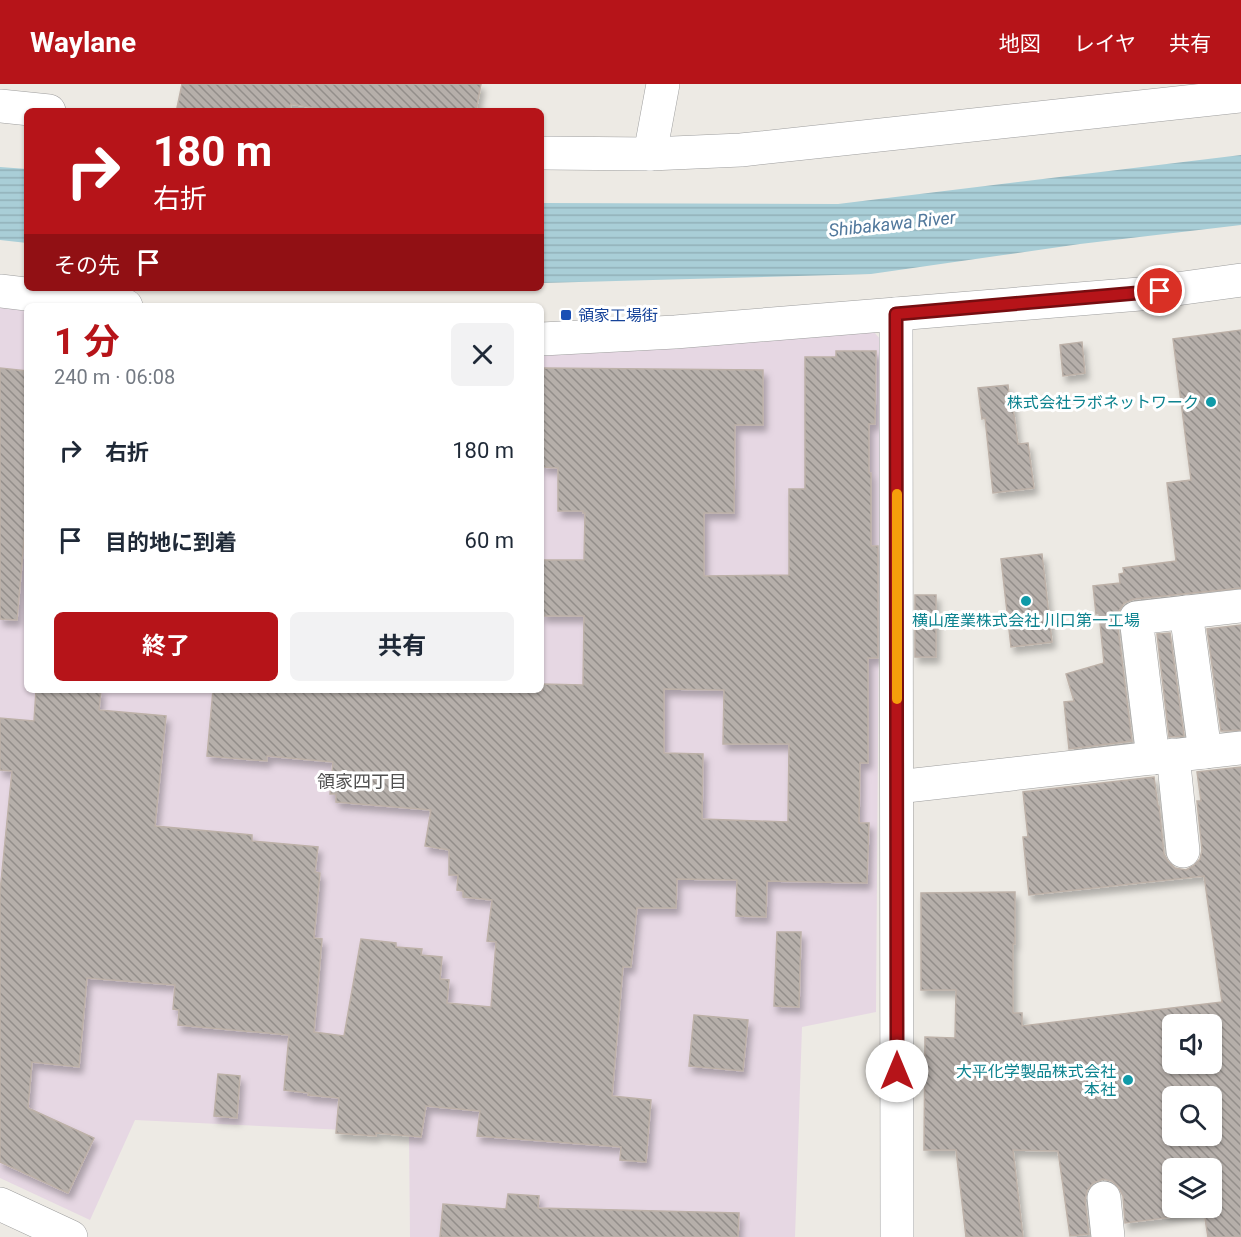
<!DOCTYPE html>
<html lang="ja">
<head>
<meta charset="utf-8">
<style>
  :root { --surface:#fff; --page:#f2f2f3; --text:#1f2937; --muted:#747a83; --accent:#b61419 }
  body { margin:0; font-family:Roboto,"Noto Sans JP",sans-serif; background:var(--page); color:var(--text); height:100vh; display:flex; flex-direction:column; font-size:22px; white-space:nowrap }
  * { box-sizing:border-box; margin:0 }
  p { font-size:20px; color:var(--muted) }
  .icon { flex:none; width:33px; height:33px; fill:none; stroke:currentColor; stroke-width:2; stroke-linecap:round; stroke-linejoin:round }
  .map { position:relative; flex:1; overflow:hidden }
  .panel { position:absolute; left:24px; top:219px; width:520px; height:390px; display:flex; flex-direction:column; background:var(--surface); border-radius:9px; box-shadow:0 2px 4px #0004 }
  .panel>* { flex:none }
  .banner { position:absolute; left:24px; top:24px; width:520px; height:183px; border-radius:9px; box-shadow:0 2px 4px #0004; background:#b61419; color:#fff; overflow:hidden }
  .controls { position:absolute; left:1162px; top:930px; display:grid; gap:12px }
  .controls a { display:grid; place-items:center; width:60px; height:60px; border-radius:9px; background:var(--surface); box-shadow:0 2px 4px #0004; font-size:30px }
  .pin { position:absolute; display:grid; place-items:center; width:51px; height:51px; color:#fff; margin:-26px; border:3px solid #fff; border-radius:50%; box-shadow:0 2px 6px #0007 }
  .me { position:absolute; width:66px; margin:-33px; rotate:0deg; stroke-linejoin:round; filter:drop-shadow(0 0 4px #0008) }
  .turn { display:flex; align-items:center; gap:21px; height:126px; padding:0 30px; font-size:27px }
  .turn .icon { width:78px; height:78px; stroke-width:2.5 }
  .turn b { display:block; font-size:42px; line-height:51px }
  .then { display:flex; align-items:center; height:57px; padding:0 30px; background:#0003; gap:12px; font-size:22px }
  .round { display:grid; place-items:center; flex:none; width:63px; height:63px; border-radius:9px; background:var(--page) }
  .head { display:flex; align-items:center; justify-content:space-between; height:102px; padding:0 30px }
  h1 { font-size:36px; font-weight:700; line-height:45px; color:var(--accent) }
  .cta { display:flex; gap:12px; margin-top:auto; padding:12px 30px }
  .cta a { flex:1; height:69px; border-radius:9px; background:var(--accent); color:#fff; font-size:24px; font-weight:700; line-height:69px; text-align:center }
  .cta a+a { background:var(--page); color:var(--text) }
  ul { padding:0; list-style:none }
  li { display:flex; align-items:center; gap:18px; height:90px; padding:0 30px }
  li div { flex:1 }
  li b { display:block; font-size:22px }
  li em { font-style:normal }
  header { display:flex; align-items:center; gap:36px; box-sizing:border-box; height:84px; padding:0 30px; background:var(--accent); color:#fff }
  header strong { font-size:28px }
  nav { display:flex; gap:33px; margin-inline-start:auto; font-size:21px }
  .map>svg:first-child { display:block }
</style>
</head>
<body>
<header>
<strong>Waylane</strong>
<nav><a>地図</a><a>レイヤ</a><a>共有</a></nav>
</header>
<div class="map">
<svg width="1241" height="1153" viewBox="0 0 1241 1153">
  <defs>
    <pattern id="water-rules" width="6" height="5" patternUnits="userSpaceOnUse" patternTransform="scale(1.5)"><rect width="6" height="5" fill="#a9ced7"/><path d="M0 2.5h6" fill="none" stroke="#91b0b8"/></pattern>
    <pattern id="building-back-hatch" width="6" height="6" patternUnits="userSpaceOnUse" patternTransform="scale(1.5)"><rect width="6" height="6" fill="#b6afaa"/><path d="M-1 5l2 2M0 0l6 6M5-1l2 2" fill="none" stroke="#938e8a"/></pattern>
    <filter id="shadow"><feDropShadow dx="3.5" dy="6" stdDeviation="3" flood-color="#0004"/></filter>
  </defs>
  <rect width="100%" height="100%" fill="#edeae4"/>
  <path fill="#e6d7e3" d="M 0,221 L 27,225 L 27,606 L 542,606 L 542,269 L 575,270 L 874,248 L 881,256 L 876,928 L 802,943 L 795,1153 L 410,1153 L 409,1049 L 135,1036 L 90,1136 L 0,1094 Z"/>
  <g fill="url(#water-rules)">
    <path d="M 1241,71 L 1241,141 L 1080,160 L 871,190 L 542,199 L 542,119 L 838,120 Z"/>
    <path d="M 0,83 L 27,85 L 27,159 L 0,156 Z"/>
  </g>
  <g fill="url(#building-back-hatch)" stroke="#bdb1a8" stroke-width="1.5" fill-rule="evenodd" filter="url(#shadow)">
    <path d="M 182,0 L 481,0 L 476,27 L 333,27 L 291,20 L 290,27 L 196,27 L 177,24 Z"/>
    <path d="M 1241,246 L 1241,504 L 1134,515 L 1124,519 L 1119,527 L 1117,536 L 1132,657 L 1069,665 L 1064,618 L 1074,617 L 1066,590 L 1104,579 L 1099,529 L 1096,530 L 1093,502 L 1120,499 L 1119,490 L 1124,489 L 1123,484 L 1176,477 L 1167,399 L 1191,396 L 1173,255 Z"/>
    <path d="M 1082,258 L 1085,289 L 1063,292 L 1060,261 Z"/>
    <path d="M 836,267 L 876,267 L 875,340 L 869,340 L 869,389 L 871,389 L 871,462 L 878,462 L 878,574 L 868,574 L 868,679 L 860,679 L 859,739 L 869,739 L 867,799 L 767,797 L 766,833 L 736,832 L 737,796 L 677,795 L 676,824 L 637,824 L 631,883 L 623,883 L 612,1012 L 651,1016 L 646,1078 L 620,1076 L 621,1063 L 477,1052 L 480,1027 L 426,1022 L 421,1053 L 376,1049 L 376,1052 L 336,1049 L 339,1014 L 308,1011 L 309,1009 L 284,1006 L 289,951 L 178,941 L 179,926 L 173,925 L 175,901 L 87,894 L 79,983 L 32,978 L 28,1024 L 94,1054 L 68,1109 L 0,1078 L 0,808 L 12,687 L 0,686 L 0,634 L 34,637 L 36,606 L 101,606 L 99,626 L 166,632 L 155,742 L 252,751 L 252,757 L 318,763 L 315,788 L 320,789 L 314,854 L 322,855 L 314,948 L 344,952 L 361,855 L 396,859 L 396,863 L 422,865 L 421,871 L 442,873 L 440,895 L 449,896 L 447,919 L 491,923 L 496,858 L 487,857 L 492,816 L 463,813 L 463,807 L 457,806 L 458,791 L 449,791 L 449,766 L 425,762 L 431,726 L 336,718 L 336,710 L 330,710 L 333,678 L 267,672 L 267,677 L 207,672 L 213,606 L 542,606 L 542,600 L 583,601 L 584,532 L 542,532 L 542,476 L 584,476 L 585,429 L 583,429 L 583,427 L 558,427 L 558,384 L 542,383 L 542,284 L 763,286 L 763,341 L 735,341 L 734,429 L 704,429 L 704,492 L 789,491 L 789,405 L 805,405 L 805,273 L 836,273 ZM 664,605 L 724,606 L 723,660 L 789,660 L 788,738 L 702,735 L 703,670 L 664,669 Z"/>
    <path d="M 0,284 L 27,287 L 27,421 L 17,536 L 0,535 Z"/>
    <path d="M 1008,301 L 1009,309 L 1011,309 L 1018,360 L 1028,359 L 1034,404 L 993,409 L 985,334 L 982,335 L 978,304 Z"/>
    <path d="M 1042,470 L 1052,558 L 1011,563 L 1001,475 Z"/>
    <rect x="915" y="511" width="21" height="62"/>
    <path d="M 1241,541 L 1241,646 L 1221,647 L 1207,545 Z"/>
    <path d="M 1170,549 L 1184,652 L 1169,653 L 1157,550 Z"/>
    <path d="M 1241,683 L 1241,1153 L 1208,1153 L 1204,1129 L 1125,1139 L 1123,1112 L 1119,1104 L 1112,1097 L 1103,1095 L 1093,1099 L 1087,1107 L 1085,1116 L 1089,1150 L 1070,1152 L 1058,1067 L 1013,1066 L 1023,1153 L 966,1153 L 956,1066 L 924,1066 L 925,953 L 955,954 L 956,906 L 921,906 L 921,809 L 1015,808 L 1015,860 L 1013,860 L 1013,929 L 1022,929 L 1022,942 L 1222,918 L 1204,792 L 1029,811 L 1023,753 L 1028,753 L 1023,708 L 1154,693 L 1158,722 L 1159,722 L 1164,770 L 1168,777 L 1175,784 L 1186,786 L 1193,782 L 1200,775 L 1202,766 L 1197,717 L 1201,717 L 1197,688 ZM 1173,940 L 1212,940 L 1212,980 L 1173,980 ZM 1173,1012 L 1212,1012 L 1212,1052 L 1173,1052 ZM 1173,1084 L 1212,1084 L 1212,1124 L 1173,1124 Z"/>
    <path d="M 777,848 L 801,848 L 799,923 L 774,922 Z"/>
    <path d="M 694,931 L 748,936 L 743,987 L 689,982 Z"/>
    <path d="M 218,990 L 240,992 L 237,1034 L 214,1032 Z"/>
    <path d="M 508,1110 L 539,1112 L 538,1124 L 739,1129 L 738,1153 L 440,1153 L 443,1120 L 506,1125 Z"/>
  </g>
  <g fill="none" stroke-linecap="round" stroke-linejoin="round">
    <defs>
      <g id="minor">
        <path d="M 0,22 L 49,27"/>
        <path d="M 542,69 L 650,70 L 741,66 L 1241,12"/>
        <path d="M 650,70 L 663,0"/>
        <path d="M 0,207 L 126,222"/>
        <path d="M 896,230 L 897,1153"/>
        <path d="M 542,255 L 675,248 L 896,230 L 1140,210 L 1241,196"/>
        <path d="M 1186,528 L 1205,668"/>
        <path d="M 1173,671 L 1183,767"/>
        <path d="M 1153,674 L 1136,534 L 1241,522"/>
        <path d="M 897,703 L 1241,664"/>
        <path d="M 1104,1114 L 1108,1153"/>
        <path d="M 0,1120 L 71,1153"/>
      </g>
    </defs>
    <use href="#minor" stroke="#9e9e9e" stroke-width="34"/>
    <use href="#minor" stroke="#fff" stroke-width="33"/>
  </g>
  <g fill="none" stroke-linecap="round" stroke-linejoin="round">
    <defs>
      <path id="route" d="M 897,987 L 896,230 L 1160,207"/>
    </defs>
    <use href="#route" stroke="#760d10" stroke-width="15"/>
    <use href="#route" stroke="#b61419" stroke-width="10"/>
    <path stroke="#f59e0b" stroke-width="10" d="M 897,410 L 897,615"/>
  </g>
  <rect fill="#1a4fb4" stroke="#fff" stroke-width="2" x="560" y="225" width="12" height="12" rx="3"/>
  <g fill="#0f9aa8" stroke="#fff" stroke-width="2">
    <circle cx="1211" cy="318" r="6"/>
    <circle cx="1026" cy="517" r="6"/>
    <circle cx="1128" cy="996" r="6"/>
  </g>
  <g text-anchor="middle" stroke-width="6" stroke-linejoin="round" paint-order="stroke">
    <g font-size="16" fill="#164399" stroke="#fff" text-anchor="start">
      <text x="578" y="237">領家工場街</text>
    </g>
    <g font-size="16" fill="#0d838f" stroke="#fff" text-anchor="end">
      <text x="1199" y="324">株式会社ラボネットワーク</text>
      <text x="1026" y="542" text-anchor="middle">横山産業株式会社 川口第一工場</text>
      <text x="1116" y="993">大平化学製品株式会社<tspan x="1116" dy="18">本社</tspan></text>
    </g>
    <g font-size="18" font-style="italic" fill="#51789c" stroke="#fff">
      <text transform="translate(892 140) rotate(-6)" y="6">Shibakawa River</text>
    </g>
    <g font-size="18" fill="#505050" stroke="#fff">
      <text x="362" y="704">領家四丁目</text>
    </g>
  </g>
</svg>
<div class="controls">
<a><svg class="icon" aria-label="sound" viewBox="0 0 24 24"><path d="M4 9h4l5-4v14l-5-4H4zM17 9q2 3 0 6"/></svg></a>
<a><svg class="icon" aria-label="search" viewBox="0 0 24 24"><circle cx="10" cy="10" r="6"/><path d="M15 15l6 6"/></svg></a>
<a><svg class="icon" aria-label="layers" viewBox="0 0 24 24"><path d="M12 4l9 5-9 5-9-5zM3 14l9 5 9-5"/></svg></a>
</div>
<div class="pin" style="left:1160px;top:207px;background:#d93025"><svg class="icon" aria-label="arrive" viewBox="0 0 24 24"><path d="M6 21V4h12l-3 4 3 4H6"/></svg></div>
<svg class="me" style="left:897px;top:987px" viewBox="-20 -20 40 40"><circle r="19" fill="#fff"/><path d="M0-13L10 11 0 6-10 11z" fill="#b61419"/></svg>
<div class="banner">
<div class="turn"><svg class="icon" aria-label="right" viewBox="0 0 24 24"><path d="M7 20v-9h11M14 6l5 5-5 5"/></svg><div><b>180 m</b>右折</div></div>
<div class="then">その先<svg class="icon" aria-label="arrive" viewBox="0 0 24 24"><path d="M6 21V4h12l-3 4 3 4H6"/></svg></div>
</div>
<section class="panel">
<div class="head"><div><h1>1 分</h1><p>240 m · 06:08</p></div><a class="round"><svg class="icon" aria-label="close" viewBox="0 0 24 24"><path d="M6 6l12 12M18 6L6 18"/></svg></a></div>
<ul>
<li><svg class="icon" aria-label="right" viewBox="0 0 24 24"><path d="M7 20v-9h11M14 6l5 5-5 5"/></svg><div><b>右折</b></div><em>180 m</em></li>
<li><svg class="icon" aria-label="arrive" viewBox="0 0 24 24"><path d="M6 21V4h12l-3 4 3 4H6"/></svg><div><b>目的地に到着</b></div><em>60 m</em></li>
</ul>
<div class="cta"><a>終了</a><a>共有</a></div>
</section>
</div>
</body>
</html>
